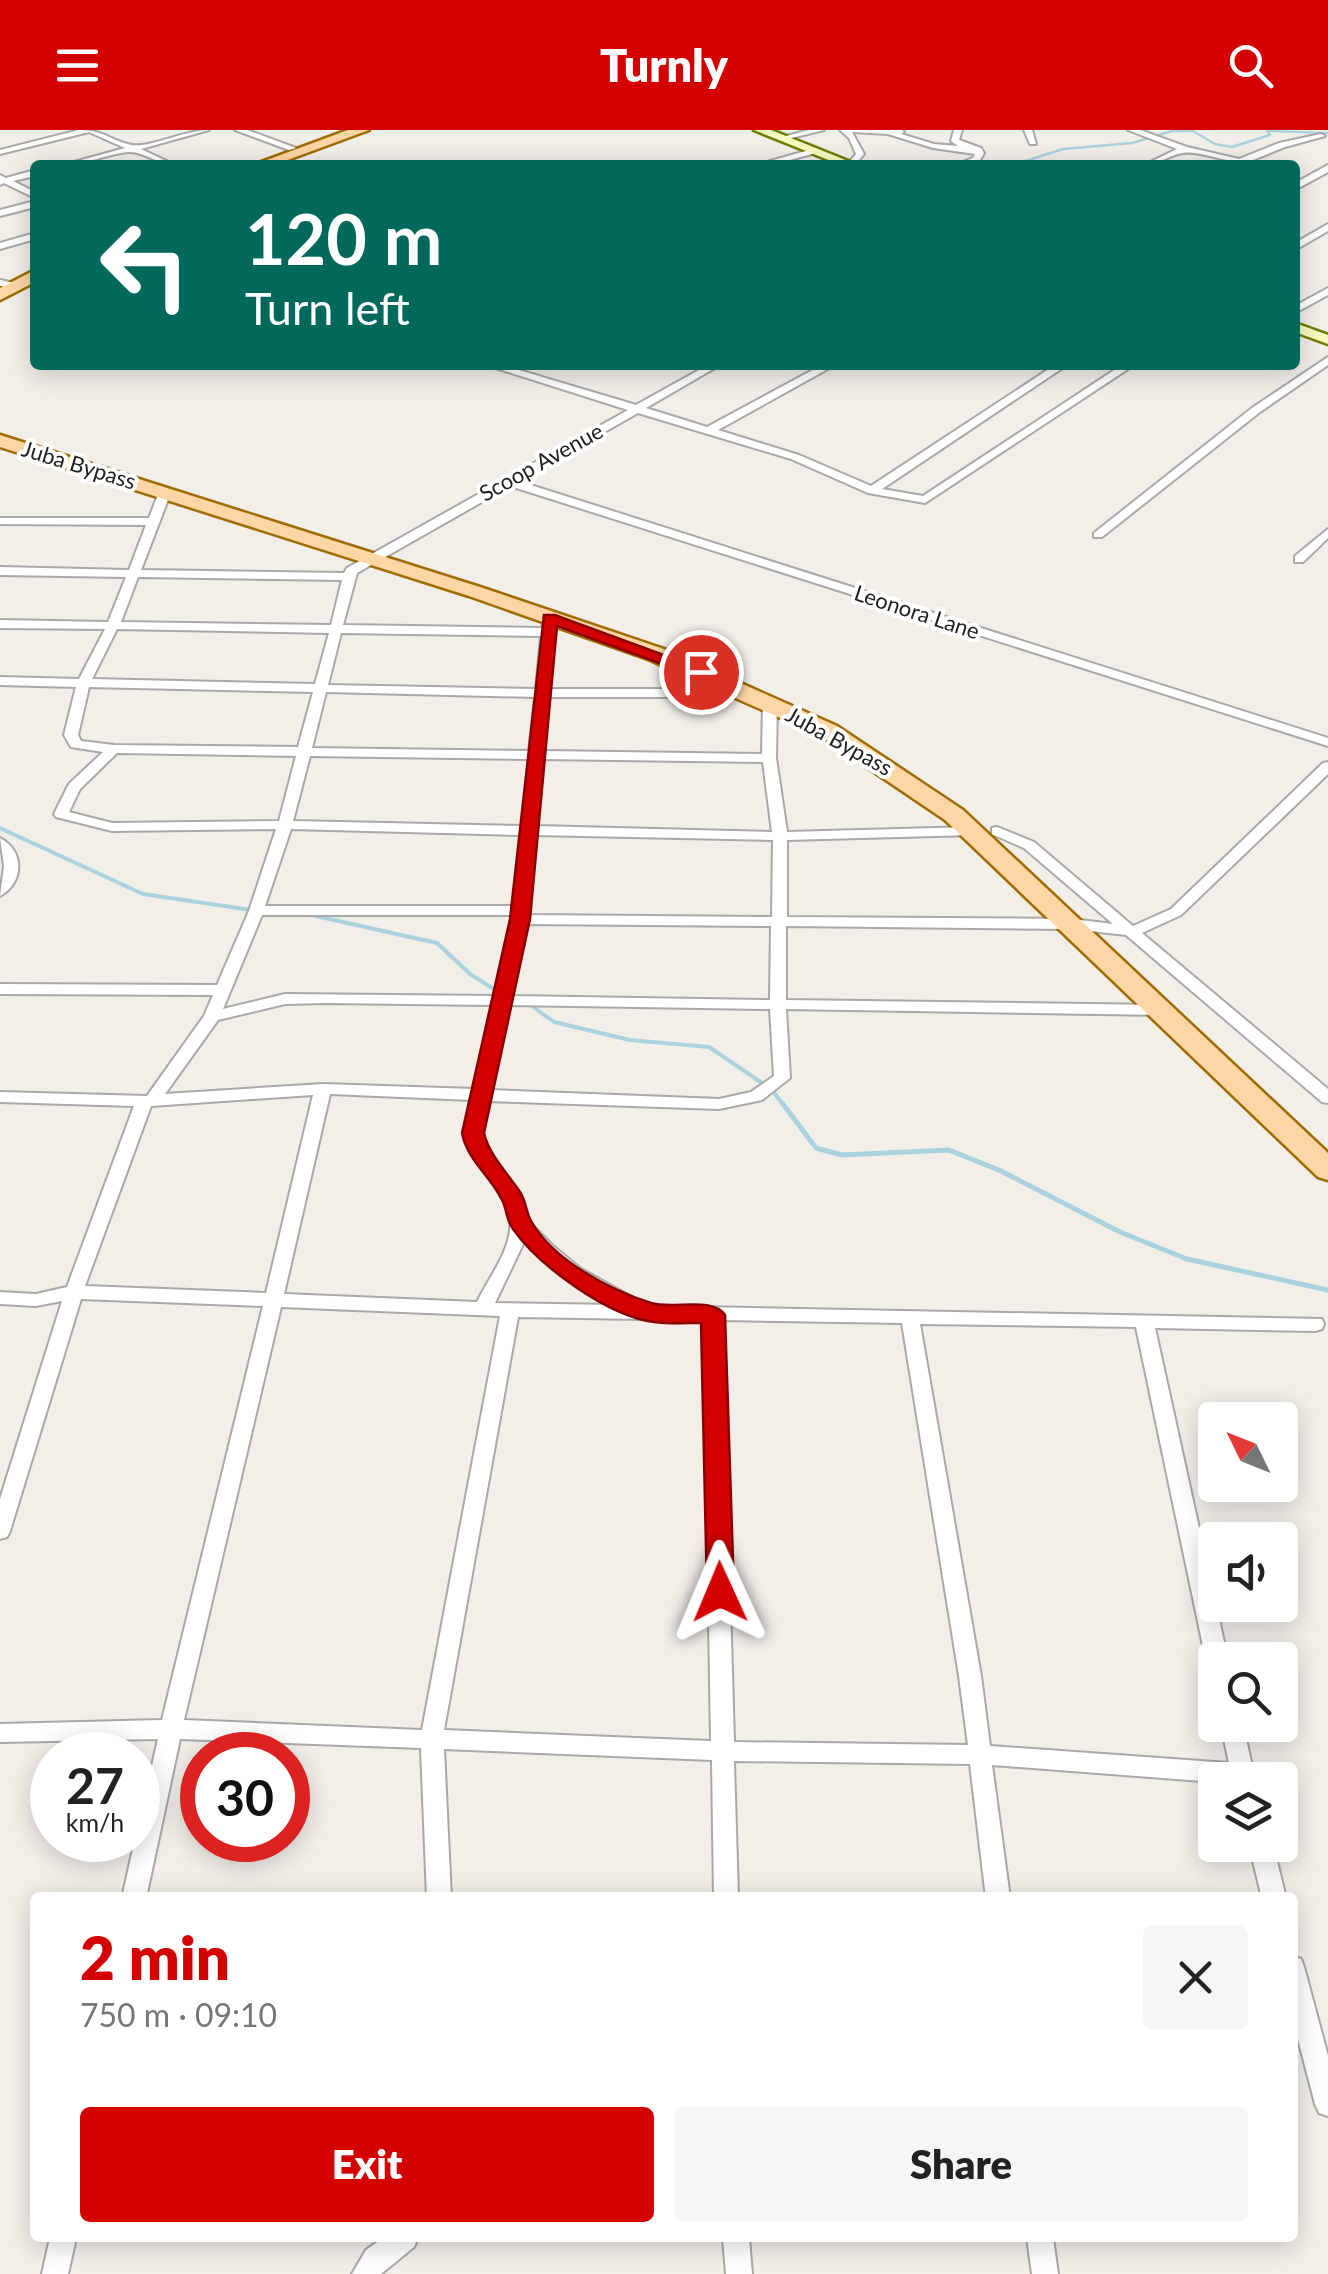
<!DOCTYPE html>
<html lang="en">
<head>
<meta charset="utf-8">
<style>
  :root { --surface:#fff; --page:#f6f6f6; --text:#222; --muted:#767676; --accent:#d40000 }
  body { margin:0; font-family:Lato,sans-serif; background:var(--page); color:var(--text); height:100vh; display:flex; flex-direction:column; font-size:38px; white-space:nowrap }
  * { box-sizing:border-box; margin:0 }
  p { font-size:32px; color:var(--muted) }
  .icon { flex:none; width:55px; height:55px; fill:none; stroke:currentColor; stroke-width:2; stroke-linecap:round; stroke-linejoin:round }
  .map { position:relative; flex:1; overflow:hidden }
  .drawer { position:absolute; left:30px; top:1762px; width:1268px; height:350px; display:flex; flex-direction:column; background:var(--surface); border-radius:10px; box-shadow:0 5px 25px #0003 }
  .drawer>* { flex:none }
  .guide { position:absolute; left:30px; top:30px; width:1270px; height:210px; border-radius:10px; box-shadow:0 5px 25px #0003; background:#00695c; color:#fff; overflow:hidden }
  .needle { width:65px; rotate:313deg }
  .buttons { position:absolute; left:1198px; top:1272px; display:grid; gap:20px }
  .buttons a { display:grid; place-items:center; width:100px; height:100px; border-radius:10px; background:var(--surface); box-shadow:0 5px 25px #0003; font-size:50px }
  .speed { position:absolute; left:30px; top:1602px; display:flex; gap:20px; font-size:50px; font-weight:700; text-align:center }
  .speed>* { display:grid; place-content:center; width:130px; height:130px; border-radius:50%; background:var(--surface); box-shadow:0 5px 25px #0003; line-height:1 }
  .speed small { font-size:25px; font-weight:400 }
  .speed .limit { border:15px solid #d22; background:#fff; color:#111 }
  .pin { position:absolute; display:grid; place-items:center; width:85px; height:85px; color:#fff; margin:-42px; border:5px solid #fff; border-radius:50%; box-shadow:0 2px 10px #0007 }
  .me { position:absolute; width:110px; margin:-55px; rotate:359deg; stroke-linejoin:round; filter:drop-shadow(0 0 8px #0008) }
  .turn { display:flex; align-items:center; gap:35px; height:210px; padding:0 50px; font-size:45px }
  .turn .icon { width:130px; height:130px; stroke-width:2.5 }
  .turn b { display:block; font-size:70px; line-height:85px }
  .round { display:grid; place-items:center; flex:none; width:105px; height:105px; border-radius:10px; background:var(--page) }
  .head { display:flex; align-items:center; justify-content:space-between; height:170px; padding:0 50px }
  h1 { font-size:60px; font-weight:800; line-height:75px; color:var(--accent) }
  .action { display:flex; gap:20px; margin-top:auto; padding:20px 50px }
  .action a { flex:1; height:115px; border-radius:10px; background:var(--accent); color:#fff; font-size:40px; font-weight:800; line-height:115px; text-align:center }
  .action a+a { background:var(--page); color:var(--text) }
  header { display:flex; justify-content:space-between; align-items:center; height:130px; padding:0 50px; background:var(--accent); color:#fff; font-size:45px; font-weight:800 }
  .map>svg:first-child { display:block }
</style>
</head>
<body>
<header><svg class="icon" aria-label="menu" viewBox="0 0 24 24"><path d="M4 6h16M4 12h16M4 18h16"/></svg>Turnly<svg class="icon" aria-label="search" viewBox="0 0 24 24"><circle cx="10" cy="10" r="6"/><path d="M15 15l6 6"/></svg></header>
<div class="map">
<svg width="1328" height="2144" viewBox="0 0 1328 2144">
  <rect width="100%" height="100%" fill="#f2efe9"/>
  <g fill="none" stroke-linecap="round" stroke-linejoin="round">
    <path stroke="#aad3df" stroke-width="2.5" d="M 1003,33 L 1016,34 L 1063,19 L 1132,13 L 1172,1 L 1193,1 L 1215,14 L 1232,17 L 1270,5 L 1267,1 L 1328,3"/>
    <g stroke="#aad3df" stroke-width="4">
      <path d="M 0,698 L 143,764 L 251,780"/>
      <path d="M 307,784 L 437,813 L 470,844 L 500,863"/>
      <path d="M 529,874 L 554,892 L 630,910 L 709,917 L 771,959 L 785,977"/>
    </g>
    <path stroke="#aad3df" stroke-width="5" d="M 783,974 L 816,1018 L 842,1025 L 949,1020 L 1001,1041 L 1120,1102 L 1187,1129 L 1328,1160"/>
    <defs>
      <g id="minor">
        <path d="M 79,0 C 104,0 111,11 132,15 C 149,18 186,0 209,0 L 141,19 L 175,35 C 158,35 144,21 128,22 C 106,24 86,35 63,35 L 125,18 L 89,2 L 0,24 L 0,20 Z"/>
        <path d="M 235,0 L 247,0 L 296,18 L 289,20 Z"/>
        <path d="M 809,0 L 824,0 L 783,10 L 779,8 Z"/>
        <path d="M 840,0 L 902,0 L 904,2 L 901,4 L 934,14 L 958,16 L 951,11 L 954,0 L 962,0 L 959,10 L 981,18 L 984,23 L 979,32 L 955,35 L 973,28 L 975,24 L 933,18 L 888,4 L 852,2 L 864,24 L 855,35 L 847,35 L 856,24 L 849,8 Z"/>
        <path d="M 1024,0 L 1032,0 L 1036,14 L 1030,14 Z"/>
        <path d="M 1128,0 L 1140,0 L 1187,17 L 1239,29 L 1279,13 L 1321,4 L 1325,6 L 1285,17 L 1248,32 L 1256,35 C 1235,35 1199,20 1183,23 C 1168,25 1159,35 1144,35 L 1177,19 Z"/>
        <path d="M 813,19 L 816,23 L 770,35 L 756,35 Z"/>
        <path d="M 1328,35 L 1328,42 L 1295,60 L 1295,53 Z"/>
        <path d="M 35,40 L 35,46 L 13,51 L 35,62 L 35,68 L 4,53 L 0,55 L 0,45 L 6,48 Z"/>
        <path d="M 35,71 L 35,77 L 0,86 L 0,80 Z"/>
        <path d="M 1328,94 L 1328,101 L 1295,120 L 1295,113 Z"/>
        <path d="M 35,103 L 35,109 L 0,119 L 0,113 Z"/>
        <path d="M 0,150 L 24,155 L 19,158 L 0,156 Z"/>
        <path d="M 1328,158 L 1328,165 L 1295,183 L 1295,176 Z"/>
        <path d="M 1328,227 L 1328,235 L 1260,282 L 1102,407 L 1094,407 L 1094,403 L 1252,278 Z"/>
        <path d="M 486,235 L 502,235 L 636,275 L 708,235 L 720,235 L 646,278 L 707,297 L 822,235 L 835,235 L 718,300 L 799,325 L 871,356 L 1055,235 L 1067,235 L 882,359 L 923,366 L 1122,235 L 1134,235 L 925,373 L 868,363 L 791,329 L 638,283 L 518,351 L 1328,608 L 1328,616 L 510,356 L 357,443 L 343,495 L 542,498 L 545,485 L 553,485 L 556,502 L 554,505 L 549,559 L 672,559 L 722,547 L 728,551 L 672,567 L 548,567 L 543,621 L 762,624 L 763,573 L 770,569 L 777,573 L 776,628 L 787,702 L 973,697 L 980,701 L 973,705 L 787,710 L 787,787 L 1072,789 L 1113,794 L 1024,718 L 992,704 L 992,698 L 997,697 L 1034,712 L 1133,796 L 1171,779 L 1323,633 L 1328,632 L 1328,644 L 1181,785 L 1142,803 L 1328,959 L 1328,973 L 1322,972 L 1126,805 L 1072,799 L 786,796 L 786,870 L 1161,875 L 1169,880 L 1161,885 L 786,879 L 790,948 L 762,970 L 719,979 L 488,971 L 481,1003 L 493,1028 L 522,1070 L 527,1090 L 553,1116 L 581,1139 L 648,1176 L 1322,1189 L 1324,1194 L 1322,1199 L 1315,1201 L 1155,1198 L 1228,1530 L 1215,1530 L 1215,1538 L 1209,1536 L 1206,1530 L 1136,1197 L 920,1194 L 981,1546 L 990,1616 L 1229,1633 L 1221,1595 L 1243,1595 L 1255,1650 L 1215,1652 L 992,1635 L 1010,1768 L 986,1768 L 970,1634 L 734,1631 L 738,1768 L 714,1768 L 712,1630 L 444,1619 L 451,1768 L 427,1768 L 421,1618 L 180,1609 L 146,1768 L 122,1768 L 135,1710 L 138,1710 L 138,1698 L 158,1609 L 0,1612 L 0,1594 L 162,1590 L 263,1176 L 81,1169 L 10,1401 L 7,1407 L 0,1409 L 0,1369 L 62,1171 L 36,1176 L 0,1174 L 0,1162 L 36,1164 L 67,1157 L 134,976 L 0,972 L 0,962 L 147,966 L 204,886 L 213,865 L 0,864 L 0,854 L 217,855 L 249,781 L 276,699 L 112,701 L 56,687 L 54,684 L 69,654 L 103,622 L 71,617 L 64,605 L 76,557 L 0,555 L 0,547 L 79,549 L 105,499 L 0,498 L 0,490 L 108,492 L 126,447 L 0,445 L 0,437 L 129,440 L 146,395 L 0,394 L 0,388 L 149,388 L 159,362 L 165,359 L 171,362 L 141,440 L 344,443 L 347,438 L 628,280 ZM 138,447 L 342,450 L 331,495 L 121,492 ZM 117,499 L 329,503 L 315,554 L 92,549 ZM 341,503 L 541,506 L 536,559 L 328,555 ZM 89,557 L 313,562 L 298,617 L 114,615 L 81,611 L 78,605 ZM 326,562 L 535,567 L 529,621 L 312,618 ZM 117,623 L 296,626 L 279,691 L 112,693 L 69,682 L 80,659 ZM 310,626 L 529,629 L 522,696 L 293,691 ZM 542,629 L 763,632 L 772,702 L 536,696 ZM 291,699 L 521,705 L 514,776 L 265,776 ZM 535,705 L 773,710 L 772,787 L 528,785 ZM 262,785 L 513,785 L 495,866 L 285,864 L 223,879 ZM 527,794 L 771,796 L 770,870 L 511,866 ZM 326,873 L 493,875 L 474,959 L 323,954 L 165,964 L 218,890 L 285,874 ZM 509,875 L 770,879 L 774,946 L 751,962 L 719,969 L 491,960 ZM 330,964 L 472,970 C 470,979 465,991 465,1001 C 464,1036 515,1060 510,1100 C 507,1126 488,1149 477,1172 L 284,1164 ZM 313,965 L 266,1163 L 85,1156 L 151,976 ZM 525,1110 L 568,1148 L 617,1175 L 495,1173 ZM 281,1177 L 500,1186 L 422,1600 L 184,1590 ZM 518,1187 L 704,1190 L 711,1611 L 444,1600 ZM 722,1190 L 902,1193 L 959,1546 L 968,1615 L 734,1612 Z"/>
        <path d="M 1328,399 L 1328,408 L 1303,432 L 1295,432 L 1295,426 Z"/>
        <path d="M 0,708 C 25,721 24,753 0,766 L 4,736 Z"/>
        <path d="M 1249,1715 L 1273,1715 L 1286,1768 L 1262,1768 Z"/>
        <path d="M 1292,1826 L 1301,1829 L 1304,1837 L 1328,1926 L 1328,1986 L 1319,1983 L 1315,1974 L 1292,1886 Z"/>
        <path d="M 50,2108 L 76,2108 L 68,2144 L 42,2144 Z"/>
        <path d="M 383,2108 L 418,2108 L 414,2117 L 381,2144 L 352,2144 L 366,2120 Z"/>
        <path d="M 723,2108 L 749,2108 L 752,2144 L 726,2144 Z"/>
        <path d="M 1027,2108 L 1053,2108 L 1058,2144 L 1032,2144 Z"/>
      </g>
      <g id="secondary">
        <path d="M 754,0 L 771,0 L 858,35 L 841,35 Z"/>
        <path d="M 1295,193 L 1328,205 L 1328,214 L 1295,202 Z"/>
      </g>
      <g id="primary">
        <path d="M 348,0 L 369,0 L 274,35 L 253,35 Z"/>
        <path d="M 35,140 L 35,152 L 0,170 L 0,158 Z"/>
        <path d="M 0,305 L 483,458 L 664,519 L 837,596 L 963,680 L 1328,1023 L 1328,1050 L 1318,1047 L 945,690 L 821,606 L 648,529 L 469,466 L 0,317 Z"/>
      </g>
    </defs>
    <use href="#minor" stroke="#a9a9a9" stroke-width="4"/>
    <use href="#secondary" stroke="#707d05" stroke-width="5"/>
    <use href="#primary" stroke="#a06b00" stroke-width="5"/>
    <use href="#minor" fill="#fff" fill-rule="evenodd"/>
    <use href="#secondary" fill="#f7fabf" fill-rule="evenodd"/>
    <use href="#primary" fill="#fcd6a4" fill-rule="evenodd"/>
  </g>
  <path fill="#d40000" stroke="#8a0000" stroke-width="2.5" d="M 544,485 L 555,485 L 710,542 L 695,546 L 557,496 L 530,789 L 484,1003 C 489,1025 508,1044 520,1062 C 526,1071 526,1082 531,1091 C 553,1130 610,1160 651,1173 C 672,1180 712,1166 725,1185 L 734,1462 L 730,1470 L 720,1473 L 711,1470 L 707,1462 L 701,1193 C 686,1193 669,1194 654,1192 C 608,1186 539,1136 513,1099 C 506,1090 507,1079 502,1070 C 491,1046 467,1030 462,1003 L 510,789 Z"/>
  <g text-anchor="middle" stroke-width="8" stroke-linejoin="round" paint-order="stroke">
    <g font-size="22" fill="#222" stroke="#fff">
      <text transform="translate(541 332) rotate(-29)" y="8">Scoop Avenue</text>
      <text transform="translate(79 335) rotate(17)" y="8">Juba Bypass</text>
      <text transform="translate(917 482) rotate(18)" y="8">Leonora Lane</text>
      <text transform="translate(839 611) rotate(29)" y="8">Juba Bypass</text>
    </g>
  </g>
</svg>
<div class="buttons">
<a><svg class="needle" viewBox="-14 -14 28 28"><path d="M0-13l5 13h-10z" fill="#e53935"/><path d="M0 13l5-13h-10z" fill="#767676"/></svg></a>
<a><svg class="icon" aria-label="sound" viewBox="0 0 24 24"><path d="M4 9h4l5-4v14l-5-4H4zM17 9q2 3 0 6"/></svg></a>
<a><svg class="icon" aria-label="search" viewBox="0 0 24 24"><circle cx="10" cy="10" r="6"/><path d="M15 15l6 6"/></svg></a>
<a><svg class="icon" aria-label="layers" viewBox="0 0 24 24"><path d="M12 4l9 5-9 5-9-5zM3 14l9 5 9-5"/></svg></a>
</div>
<div class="speed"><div>27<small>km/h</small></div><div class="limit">30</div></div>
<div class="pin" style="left:701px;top:542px;background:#d93025"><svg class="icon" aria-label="arrive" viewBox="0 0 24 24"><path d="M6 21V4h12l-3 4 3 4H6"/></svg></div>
<svg class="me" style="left:720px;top:1462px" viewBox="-20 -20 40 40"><path d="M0-17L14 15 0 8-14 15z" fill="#d40000" stroke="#fff" stroke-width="4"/></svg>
<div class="guide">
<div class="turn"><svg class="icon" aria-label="left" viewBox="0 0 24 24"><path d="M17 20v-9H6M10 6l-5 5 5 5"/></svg><div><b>120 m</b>Turn left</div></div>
</div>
<section class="drawer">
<div class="head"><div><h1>2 min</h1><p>750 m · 09:10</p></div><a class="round"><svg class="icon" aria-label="close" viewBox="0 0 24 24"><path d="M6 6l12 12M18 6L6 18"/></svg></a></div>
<div class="action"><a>Exit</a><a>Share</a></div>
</section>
</div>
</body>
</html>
